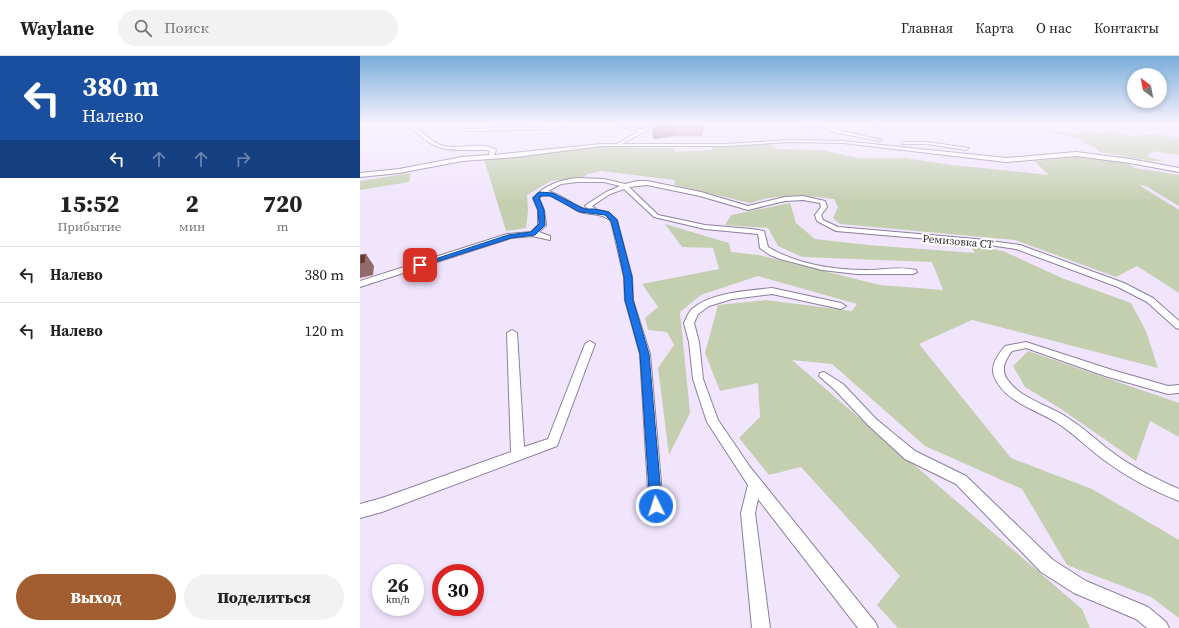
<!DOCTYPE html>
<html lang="ru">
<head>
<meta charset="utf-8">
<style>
  :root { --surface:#fff; --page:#f2f2f2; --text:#222; --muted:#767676; --line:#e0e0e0; --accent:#a25d30 }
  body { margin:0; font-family:"Source Serif 4",serif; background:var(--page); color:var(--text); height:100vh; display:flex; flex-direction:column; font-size:15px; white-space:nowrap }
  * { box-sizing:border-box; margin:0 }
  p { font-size:13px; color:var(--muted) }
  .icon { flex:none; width:22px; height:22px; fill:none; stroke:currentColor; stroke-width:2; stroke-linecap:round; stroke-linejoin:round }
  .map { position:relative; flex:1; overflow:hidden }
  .drawer { display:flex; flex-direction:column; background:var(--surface); width:360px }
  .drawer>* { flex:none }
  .top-card { background:#1a4fa0; color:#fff; overflow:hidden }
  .needle { width:26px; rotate:328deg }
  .controls { position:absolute; left:767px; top:12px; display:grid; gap:8px }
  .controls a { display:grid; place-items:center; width:40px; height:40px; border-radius:50%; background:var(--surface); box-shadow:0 2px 6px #0003; font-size:20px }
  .speed { position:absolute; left:12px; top:508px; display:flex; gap:8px; font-size:20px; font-weight:700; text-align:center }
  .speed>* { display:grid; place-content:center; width:52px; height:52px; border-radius:50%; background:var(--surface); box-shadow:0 2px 6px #0003; line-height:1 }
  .speed small { font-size:10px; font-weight:400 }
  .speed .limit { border:6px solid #d22; background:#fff; color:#111 }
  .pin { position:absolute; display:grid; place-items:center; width:34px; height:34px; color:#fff; margin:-17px; border-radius:8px; box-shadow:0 2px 6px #0006 }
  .me { position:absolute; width:44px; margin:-22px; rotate:356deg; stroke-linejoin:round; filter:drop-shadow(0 0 3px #0008) }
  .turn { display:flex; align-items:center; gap:14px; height:84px; padding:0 16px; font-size:18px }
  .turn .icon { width:52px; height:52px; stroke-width:2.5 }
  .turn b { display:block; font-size:28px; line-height:34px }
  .lanes { display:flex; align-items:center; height:38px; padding:0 16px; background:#0003; justify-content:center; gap:20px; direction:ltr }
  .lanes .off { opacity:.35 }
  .eta { display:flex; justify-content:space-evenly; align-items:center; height:68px; text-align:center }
  .eta b { font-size:24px; font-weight:800; line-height:28px }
  .button { display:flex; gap:8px; margin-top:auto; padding:8px 16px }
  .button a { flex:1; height:46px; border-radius:24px; background:var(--accent); color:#fff; font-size:16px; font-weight:800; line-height:46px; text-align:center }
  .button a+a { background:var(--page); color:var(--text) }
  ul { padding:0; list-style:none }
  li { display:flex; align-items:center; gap:12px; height:56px; padding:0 16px; border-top:1px solid var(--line) }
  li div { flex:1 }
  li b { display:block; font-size:15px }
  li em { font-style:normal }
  header { display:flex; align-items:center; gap:24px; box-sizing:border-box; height:56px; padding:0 20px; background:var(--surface); border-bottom:1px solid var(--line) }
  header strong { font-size:19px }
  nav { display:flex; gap:22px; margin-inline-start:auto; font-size:14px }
  .search { width:280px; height:36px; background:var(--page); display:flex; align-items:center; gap:10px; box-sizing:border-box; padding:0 14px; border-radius:22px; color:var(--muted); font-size:15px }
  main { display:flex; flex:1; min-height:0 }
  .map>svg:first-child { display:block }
</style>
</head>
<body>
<header>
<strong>Waylane</strong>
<div class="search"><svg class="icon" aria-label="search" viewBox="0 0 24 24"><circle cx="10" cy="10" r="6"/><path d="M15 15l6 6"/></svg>Поиск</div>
<nav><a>Главная</a><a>Карта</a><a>О нас</a><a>Контакты</a></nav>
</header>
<main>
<section class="drawer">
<div class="top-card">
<div class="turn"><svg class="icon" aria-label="left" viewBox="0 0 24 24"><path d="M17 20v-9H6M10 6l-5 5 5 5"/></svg><div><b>380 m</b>Налево</div></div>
<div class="lanes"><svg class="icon" aria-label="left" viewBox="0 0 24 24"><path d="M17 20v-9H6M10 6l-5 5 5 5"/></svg><svg class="icon off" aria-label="ahead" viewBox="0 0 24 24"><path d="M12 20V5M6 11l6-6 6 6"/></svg><svg class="icon off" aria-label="ahead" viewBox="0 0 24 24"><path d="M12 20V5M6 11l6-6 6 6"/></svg><svg class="icon off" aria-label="right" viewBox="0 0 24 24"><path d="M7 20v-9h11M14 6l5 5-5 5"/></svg></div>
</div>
<div class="eta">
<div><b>15:52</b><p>Прибытие</p></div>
<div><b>2</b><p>мин</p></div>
<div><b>720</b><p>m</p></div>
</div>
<ul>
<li><svg class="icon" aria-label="left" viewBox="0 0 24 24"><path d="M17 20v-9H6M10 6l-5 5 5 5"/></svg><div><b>Налево</b></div><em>380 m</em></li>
<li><svg class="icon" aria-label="left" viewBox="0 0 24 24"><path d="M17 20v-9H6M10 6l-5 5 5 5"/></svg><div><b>Налево</b></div><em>120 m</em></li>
</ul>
<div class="button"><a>Выход</a><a>Поделиться</a></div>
</section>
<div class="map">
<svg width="819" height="572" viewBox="0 0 819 572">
  <rect width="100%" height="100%" fill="#f0e5fd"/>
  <g fill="#c4cfaf">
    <path d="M 687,73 L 719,79 L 720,75 L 740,78 L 745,74 L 772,80 L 799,78 L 819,82 L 819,99 L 793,95 L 793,97 L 790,97 L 788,101 L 803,105 L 791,105 L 740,96 L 733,90 L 722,86 L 723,85 C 713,78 698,81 686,75 Z"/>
    <path d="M 408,87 L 417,93 L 461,94 L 498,102 L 545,102 L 592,109 L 689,119 L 674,105 L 719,101 L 767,107 L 775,112 L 819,119 L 819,150 L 786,130 L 779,129 L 819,154 L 819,237 L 777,210 L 756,221 L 655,184 L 480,168 L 473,162 L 478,151 L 474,143 L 440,139 L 408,142 L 390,147 L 315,129 L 314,124 L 241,115 L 228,118 L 221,122 L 191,125 L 167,139 L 168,155 L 166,172 L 146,175 L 124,103 L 236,91 L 313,92 L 316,96 L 351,94 L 353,91 Z"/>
    <path d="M 51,117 L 49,126 L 0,134 L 0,125 Z"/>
    <path d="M 430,147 L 436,167 L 455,183 L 508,189 L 615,197 L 610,189 L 643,195 L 702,222 L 771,247 L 786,275 L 798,312 L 612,264 L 559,288 L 651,402 L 732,433 L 819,484 L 819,562 L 791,541 L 707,509 L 662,433 L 565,390 L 472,308 L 432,304 L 722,553 L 730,572 L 538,572 L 517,549 L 540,520 L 441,411 L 409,419 L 379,382 L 400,361 L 398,327 L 360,335 L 345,297 L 358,249 L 406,244 L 492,255 L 497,248 L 398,220 L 341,239 L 320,256 L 330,357 L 309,399 L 298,312 L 314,289 L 307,276 L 288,274 L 285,262 L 298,251 L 282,228 L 359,213 L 353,192 L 322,191 L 305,168 L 369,187 L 371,196 L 399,199 L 520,229 L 583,234 L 572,206 L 442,201 L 418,190 L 408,172 L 365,169 L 371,159 Z"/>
    <path d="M 668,295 L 819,347 L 819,381 L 790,365 L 776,405 L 701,353 L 665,331 L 653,310 Z"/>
  </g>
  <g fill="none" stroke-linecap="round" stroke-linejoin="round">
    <defs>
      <g id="street">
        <path d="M 47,67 L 52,67 C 62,75 71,87 84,90 C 99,94 124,85 136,94 L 134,99 L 241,88 L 257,88 L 279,75 L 244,67 C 257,67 269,73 282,73 C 288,72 292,67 299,67 L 262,88 L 366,88 L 430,84 L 483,85 L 646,102 L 716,96 L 770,103 L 819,112 L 819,116 L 770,107 L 716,100 L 646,106 L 483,87 L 430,86 L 366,90 L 241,90 L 156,101 L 102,105 L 39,117 L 0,121 L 0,117 L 39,113 L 102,101 L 129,99 L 130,95 L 128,94 C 87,93 78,100 47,67 Z"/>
        <path d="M 206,67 L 214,67 L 190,73 L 107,75 L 105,74 L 107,73 L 190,71 Z"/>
        <path d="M 431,67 C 445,67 465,64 477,74 L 522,84 L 520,85 L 473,76 L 464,71 L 449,69 L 452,71 L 450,72 Z"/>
        <path d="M 501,67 L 525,70 L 531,67 L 537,67 L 525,72 Z"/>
        <path d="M 544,86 L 567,86 L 609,92 L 606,94 L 567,88 L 542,88 Z"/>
        <path d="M 217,122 L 244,123 L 265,128 L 278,125 L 287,125 L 341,136 L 388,150 L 425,141 L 443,140 L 465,145 L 467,151 L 461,159 L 463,164 L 478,171 L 616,183 L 660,189 L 764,227 L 793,242 L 819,265 L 819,273 L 816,272 L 787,246 L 758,231 L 656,193 L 616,187 L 476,175 L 457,165 L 455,159 L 461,151 L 460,147 L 443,144 L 425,145 L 388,154 L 340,140 L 287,129 L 269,131 L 298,159 L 345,169 L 391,173 L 404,175 L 408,191 C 436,208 474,214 506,214 C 522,214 540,210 556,214 L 557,216 L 553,218 L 497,218 L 462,214 L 420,203 L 410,199 L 400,192 L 398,178 L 345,173 L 294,161 L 264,133 L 250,138 L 232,150 L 237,154 L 248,156 L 257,164 L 272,221 L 273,244 L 290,298 L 303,450 L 301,455 L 296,457 L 291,455 L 289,450 L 280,298 L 265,244 L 264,221 L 251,165 C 241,156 229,160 218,155 C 207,150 196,137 183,139 L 179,142 L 184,154 L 186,169 L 179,176 L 190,180 L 190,184 L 172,180 L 151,182 L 0,231 L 0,225 L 147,178 L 171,176 L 178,169 L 178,154 L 173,142 C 185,129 199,124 217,122 ZM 217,126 L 244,126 L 260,130 L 246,136 L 226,149 L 225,150 L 229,154 C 214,152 203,138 188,135 L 201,128 Z"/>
        <path d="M 412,232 L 481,247 L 486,250 L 481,253 L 412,238 L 372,243 L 349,250 L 338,258 L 334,267 L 339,286 L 343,323 L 358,364 L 390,411 L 515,566 L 518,572 L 498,572 L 398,443 L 395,457 L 410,572 L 392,572 L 381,457 L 388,429 L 347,366 L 333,323 L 329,286 L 324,267 C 326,263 328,257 332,253 C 351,236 387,235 412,232 Z"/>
        <path d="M 152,274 L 157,277 L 164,391 L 188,383 L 225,288 L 230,285 L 235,288 L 197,390 L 22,456 L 0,462 L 0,448 L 22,442 L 151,396 L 147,277 Z"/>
        <path d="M 666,286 L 752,314 L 808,330 L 819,329 L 819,337 L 808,338 L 745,320 L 666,292 L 652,295 C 646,303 640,313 647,323 C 660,343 689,349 708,362 C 724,372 737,385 752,396 C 772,411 796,423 819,433 L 819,445 C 793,435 767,421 744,404 C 729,393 715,379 699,368 C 677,354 644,346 634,320 C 630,308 639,298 645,290 Z"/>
        <path d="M 464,316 L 483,328 L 516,363 L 555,395 L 606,420 L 693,504 L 726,525 L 788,551 L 806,566 L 809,572 L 787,572 L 776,563 L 714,537 L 681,516 L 596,428 L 545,403 L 508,369 L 475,334 L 459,320 L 460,317 Z"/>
      </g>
    </defs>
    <use href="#street" stroke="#8c7f9a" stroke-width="2"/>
    <use href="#street" fill="#fff" fill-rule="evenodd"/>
  </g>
  <path fill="#ac8e96" d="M 298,67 L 346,67 L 346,68 L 341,80 L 316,80 L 293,83 Z"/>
  <g fill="#926a6c">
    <path d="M 342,67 L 346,67 L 346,68 L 341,80 L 340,71 Z"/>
    <path d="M 315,71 L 316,80 L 293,83 L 292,75 Z"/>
    <path d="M 6,198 L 14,210 L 13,219 L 0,222 L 0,208 Z"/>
  </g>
  <g fill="#69362e" stroke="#926a6c">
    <path d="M 298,67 L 342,67 L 340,71 L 315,71 L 292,75 Z"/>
    <path d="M 6,198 L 5,207 L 0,208 L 0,199 Z"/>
  </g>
  <linearGradient id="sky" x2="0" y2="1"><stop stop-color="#79adda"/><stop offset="0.46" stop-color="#f8f3fe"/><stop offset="1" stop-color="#f8f3fe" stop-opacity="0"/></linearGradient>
  <rect width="819" height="147" fill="url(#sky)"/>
  <path fill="#1a73e8" stroke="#114b97" d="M 179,136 L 193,137 L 224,153 L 234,153 L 249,156 L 257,164 L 272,221 L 273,244 L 289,298 L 302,450 L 301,455 L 296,456 L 291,455 L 290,450 L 280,298 L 265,244 L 264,221 L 257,188 L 251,165 L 245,159 L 220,156 L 190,140 L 181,140 L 179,142 L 184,154 L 185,169 L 175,179 L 151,182 L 63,210 L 58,210 L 57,209 L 148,179 L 171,176 L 179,168 L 178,154 L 173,142 Z"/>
  <g text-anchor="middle" stroke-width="4" stroke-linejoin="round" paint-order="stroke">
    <g font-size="11" fill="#2b2531" stroke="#fff">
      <text transform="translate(598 185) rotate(5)" y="4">Ремизовка СТ</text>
    </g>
  </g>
</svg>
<div class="controls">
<a><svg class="needle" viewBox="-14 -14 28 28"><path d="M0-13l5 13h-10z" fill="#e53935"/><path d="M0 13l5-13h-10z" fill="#767676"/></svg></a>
</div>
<div class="speed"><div>26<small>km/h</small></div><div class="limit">30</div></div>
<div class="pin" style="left:60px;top:209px;background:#d93025"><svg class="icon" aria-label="arrive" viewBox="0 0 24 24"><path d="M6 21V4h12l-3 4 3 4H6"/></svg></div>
<svg class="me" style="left:296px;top:450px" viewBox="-20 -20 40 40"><circle r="17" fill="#1a73e8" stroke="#fff" stroke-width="3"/><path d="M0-11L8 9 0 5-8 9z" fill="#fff"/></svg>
</div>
</main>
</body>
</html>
